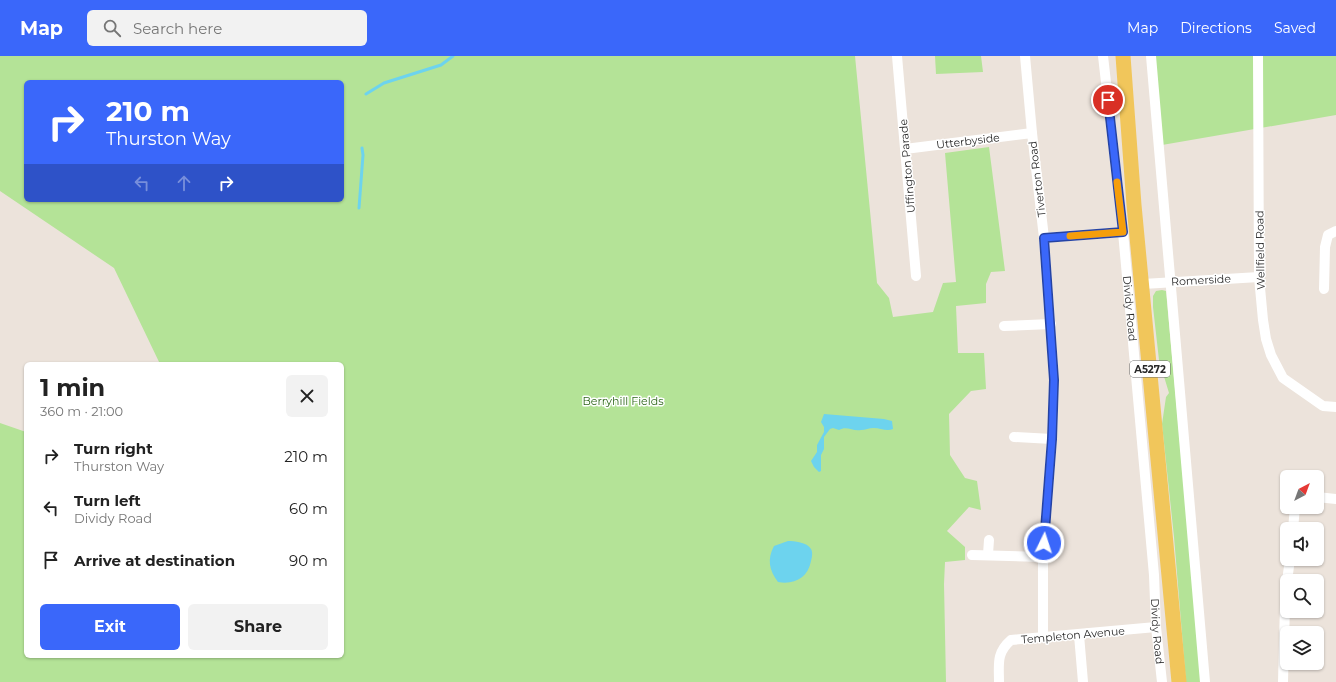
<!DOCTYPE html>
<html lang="en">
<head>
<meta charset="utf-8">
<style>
  :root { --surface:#fff; --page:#f2f2f2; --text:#222; --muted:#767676; --accent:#3a67fa }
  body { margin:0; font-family:Montserrat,sans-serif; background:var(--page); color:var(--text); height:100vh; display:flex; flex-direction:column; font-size:15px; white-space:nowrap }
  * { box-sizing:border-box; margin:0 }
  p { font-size:13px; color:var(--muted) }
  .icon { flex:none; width:22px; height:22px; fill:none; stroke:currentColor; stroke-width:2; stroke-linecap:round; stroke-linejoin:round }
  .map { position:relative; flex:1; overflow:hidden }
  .sheet { position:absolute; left:24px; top:306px; width:320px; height:296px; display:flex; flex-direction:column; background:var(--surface); border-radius:6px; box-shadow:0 1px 3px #0004 }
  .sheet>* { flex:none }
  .guide { position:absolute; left:24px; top:24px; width:320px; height:122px; border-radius:6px; box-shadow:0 1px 3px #0004; background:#3a67fa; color:#fff; overflow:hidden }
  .needle { width:26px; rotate:41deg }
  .fabs { position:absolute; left:1280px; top:414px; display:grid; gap:8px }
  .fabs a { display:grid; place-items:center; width:44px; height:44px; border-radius:6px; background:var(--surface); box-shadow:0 1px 3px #0004; font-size:20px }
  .pin { position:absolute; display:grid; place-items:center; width:34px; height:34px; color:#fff; margin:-17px; border:2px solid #fff; border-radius:50%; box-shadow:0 1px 4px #0007 }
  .me { position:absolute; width:44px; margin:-22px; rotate:4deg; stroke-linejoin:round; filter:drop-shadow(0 0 3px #0008) }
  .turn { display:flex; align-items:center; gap:14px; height:84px; padding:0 16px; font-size:18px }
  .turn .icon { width:52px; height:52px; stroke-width:2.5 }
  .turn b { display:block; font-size:28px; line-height:34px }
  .lanes { display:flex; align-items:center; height:38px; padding:0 16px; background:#0003; justify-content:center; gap:20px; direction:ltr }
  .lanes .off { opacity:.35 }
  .round { display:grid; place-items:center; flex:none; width:42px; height:42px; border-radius:6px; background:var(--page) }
  .overview { display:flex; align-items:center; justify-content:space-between; height:68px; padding:0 16px }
  h1 { font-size:24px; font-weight:700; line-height:30px }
  .button { display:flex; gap:8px; margin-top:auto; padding:8px 16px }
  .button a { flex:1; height:46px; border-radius:6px; background:var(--accent); color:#fff; font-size:16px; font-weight:700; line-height:46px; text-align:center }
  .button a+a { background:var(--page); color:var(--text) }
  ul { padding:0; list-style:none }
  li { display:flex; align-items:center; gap:12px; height:52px; padding:0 16px }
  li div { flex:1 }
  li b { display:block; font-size:15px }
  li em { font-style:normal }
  header { display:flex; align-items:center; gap:24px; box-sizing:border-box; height:56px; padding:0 20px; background:var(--accent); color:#fff }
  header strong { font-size:19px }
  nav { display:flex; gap:22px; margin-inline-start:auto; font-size:14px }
  .search { width:280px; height:36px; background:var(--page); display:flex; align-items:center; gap:10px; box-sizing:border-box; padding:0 14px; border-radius:6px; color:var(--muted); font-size:15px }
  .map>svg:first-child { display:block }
</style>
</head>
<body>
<header>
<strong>Map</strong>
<div class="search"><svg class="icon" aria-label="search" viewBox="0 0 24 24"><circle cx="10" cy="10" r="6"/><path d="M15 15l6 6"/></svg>Search here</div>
<nav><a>Map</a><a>Directions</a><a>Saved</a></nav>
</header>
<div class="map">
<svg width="1336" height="626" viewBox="0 0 1336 626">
  <rect width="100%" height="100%" fill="#ece3db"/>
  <g fill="#b4e397" fill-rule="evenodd">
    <path d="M 0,0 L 855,0 L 877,227 L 889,242 L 893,261 L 933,256 L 943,227 L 956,226 L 945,97 L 989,91 L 1005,215 L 991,216 L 986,228 L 986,247 L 956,250 L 958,297 L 984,297 L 986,333 L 971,335 L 949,358 L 950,399 L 965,422 L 977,425 L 981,454 L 969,451 L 947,475 L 965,491 L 965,504 L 945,506 L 944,528 L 946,626 L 0,626 L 0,367 L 26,376 L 26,600 L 342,600 L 342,308 L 160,308 L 114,212 L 0,135 ZM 26,26 L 342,26 L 342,144 L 26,144 Z"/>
    <path d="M 935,0 L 981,0 L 983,16 L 936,18 Z"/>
    <path d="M 1155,0 L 1336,0 L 1336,59 L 1162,89 Z"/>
    <path d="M 1162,234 L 1166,235 L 1202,626 L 1186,626 L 1174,481 L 1162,368 L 1166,341 L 1169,337 L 1159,304 L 1153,251 L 1153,240 L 1156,235 Z"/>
  </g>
  <g fill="#6dd3ee">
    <path d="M 824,358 L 884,363 L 892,365 L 893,373 C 887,376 880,372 874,372 C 869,372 865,374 861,374 C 853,376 847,369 839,374 L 833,372 L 830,373 L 824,381 L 824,393 L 821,399 L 821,415 L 819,416 L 814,411 L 811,405 L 817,396 L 817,389 L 824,376 L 824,371 L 821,366 Z"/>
    <path d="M 788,485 C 794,485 807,486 811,493 C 813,496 812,502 811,505 C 808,522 794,529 778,526 C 769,514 767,503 774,490 Z"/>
  </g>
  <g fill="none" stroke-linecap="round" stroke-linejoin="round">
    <g stroke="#6dd3ee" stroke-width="3">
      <path d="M 366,38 L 384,27 L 441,9 L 453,0"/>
      <path d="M 359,152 L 363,99 L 362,92"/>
    </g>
    <g stroke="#fff" stroke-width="10">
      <path d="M 897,0 L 916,220"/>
      <path d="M 1025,0 L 1032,77 L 1044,182 L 1054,324 L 1052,383 L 1043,501 L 1043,581"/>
      <path id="s1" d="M 1103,0 L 1123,176 L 1154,519 L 1156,571 L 1162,626"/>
      <path d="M 1151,0 L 1205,626"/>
      <path d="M 1258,0 L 1259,221 L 1263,264 L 1266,283 L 1271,299 L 1283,322 L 1323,350 L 1336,351"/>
      <path d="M 905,93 L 1032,77"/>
      <path d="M 1044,182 L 1123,176"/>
      <path d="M 1143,228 L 1259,221"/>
      <path d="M 1324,233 L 1325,191 L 1328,179 L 1336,175"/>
      <path d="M 1004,270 L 1051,268"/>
      <path d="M 1014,381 L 1052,383"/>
      <path d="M 1317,441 L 1336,443"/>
      <path d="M 1293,473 L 1295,451"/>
      <path d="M 988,498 L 989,484"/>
      <path d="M 972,499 L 1043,501"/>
      <path d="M 1287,525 L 1290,503"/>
      <path d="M 1079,579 L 1083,626"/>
      <path d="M 999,626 C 999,608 996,597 1011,584 L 1156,571"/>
      <path d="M 1283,626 L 1285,548 L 1287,527"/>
    </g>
    <path stroke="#f1c65b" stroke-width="15" d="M 1123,0 L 1134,149 L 1179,626"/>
  </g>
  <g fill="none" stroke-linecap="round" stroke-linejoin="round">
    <defs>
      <path id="route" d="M 1044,487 L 1052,383 L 1054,324 L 1044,182 L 1123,176 L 1108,44"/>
    </defs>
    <use href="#route" stroke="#2643a2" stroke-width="10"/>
    <use href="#route" stroke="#3a67fa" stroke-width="7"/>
    <path stroke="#f59e0b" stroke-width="7" d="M 1070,180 L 1123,176 L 1117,126"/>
  </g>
  <g text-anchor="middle" stroke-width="3" stroke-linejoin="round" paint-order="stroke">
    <rect fill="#fff" stroke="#696969" stroke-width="1" x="1130" y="305" width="40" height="16" rx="3"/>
    <g font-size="10" font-weight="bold" fill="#292929">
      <text x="1150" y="317">A5272</text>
    </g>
    <g font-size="11" fill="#292929" stroke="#fff">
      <text transform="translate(968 85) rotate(-7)" y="4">Utterbyside</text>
      <text transform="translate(907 110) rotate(-95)" y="4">Uffington Parade</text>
      <text transform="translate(1037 123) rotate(-97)" y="4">Tiverton Road</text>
      <text transform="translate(1260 194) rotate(-91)" y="4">Wellfield Road</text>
      <text transform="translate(1201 224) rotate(-3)" y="4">Romerside</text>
      <text dy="4" stroke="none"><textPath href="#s1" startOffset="254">Dividy Road</textPath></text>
      <text dy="4" stroke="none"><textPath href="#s1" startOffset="578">Dividy Road</textPath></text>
      <text transform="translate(1073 579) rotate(-5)" y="4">Templeton Avenue</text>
    </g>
    <g font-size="11" fill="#2d6619" stroke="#fff">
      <text x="623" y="349">Berryhill Fields</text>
    </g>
  </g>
</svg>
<div class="fabs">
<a><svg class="needle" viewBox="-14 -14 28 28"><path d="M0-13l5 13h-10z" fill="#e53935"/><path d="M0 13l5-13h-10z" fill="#767676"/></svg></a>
<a><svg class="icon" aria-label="sound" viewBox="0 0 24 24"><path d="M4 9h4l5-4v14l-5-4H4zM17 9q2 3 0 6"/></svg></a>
<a><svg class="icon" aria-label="search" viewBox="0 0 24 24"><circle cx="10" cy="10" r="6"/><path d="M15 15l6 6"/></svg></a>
<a><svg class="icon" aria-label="layers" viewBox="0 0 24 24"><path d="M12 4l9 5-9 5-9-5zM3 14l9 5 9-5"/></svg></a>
</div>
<div class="pin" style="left:1108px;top:44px;background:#d93025"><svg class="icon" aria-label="arrive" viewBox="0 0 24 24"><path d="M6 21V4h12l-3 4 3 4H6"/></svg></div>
<svg class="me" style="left:1044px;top:487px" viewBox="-20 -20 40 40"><circle r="17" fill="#3a67fa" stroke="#fff" stroke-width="3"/><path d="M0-11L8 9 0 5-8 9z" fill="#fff"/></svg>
<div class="guide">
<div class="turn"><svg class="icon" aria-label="right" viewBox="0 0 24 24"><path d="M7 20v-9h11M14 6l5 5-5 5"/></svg><div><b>210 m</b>Thurston Way</div></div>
<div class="lanes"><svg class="icon off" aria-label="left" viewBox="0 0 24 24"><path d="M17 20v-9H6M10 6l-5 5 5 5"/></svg><svg class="icon off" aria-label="ahead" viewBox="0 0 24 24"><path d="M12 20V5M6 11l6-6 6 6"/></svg><svg class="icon" aria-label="right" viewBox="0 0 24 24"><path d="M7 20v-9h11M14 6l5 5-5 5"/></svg></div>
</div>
<section class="sheet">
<div class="overview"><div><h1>1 min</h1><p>360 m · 21:00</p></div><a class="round"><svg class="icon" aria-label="close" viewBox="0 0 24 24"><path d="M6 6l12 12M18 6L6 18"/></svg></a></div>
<ul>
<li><svg class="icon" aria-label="right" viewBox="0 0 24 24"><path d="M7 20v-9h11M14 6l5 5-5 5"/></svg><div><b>Turn right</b><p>Thurston Way</p></div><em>210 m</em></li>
<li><svg class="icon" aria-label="left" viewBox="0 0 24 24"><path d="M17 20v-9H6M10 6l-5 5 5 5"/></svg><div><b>Turn left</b><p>Dividy Road</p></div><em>60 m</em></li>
<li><svg class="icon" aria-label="arrive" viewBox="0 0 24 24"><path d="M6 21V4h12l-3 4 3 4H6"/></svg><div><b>Arrive at destination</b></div><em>90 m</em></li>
</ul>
<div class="button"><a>Exit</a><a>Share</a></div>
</section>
</div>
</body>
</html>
